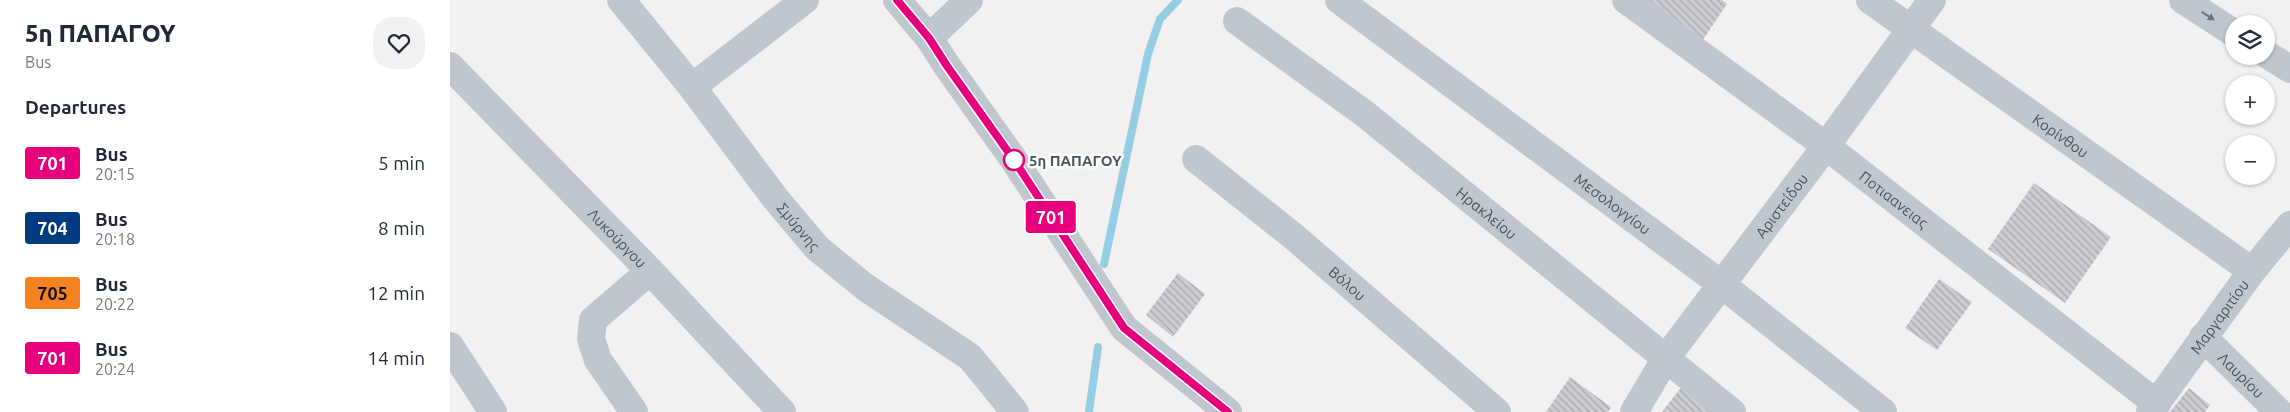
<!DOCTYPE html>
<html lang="en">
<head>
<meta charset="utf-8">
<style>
	:root { --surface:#fff; --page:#f2f2f3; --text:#1f2937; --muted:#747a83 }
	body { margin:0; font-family:Ubuntu,sans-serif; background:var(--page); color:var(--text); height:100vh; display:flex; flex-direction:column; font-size:19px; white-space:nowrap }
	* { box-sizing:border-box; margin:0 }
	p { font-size:16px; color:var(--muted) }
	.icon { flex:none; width:28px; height:28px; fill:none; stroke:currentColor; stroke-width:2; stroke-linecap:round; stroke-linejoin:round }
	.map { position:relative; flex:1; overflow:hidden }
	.details { display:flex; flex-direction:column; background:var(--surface); width:450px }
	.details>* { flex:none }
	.badge { padding:0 10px; border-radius:4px; font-size:18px; line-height:32px }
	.controls { position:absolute; left:1775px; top:15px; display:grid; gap:10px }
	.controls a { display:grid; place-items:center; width:50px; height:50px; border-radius:50%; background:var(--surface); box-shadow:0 1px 4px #0004; font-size:25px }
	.map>.badge { position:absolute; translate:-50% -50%; box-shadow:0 0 0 2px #fff }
	h2 { padding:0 25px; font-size:19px; line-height:45px }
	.round { display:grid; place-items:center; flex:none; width:52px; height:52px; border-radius:20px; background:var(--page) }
	.summary { display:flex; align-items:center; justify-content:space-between; height:85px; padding:0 25px }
	h1 { font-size:24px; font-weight:800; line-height:38px }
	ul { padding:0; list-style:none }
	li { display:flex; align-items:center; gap:15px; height:65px; padding:0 25px }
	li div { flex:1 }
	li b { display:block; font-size:19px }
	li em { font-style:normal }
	li .badge { min-width:55px; font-weight:700; text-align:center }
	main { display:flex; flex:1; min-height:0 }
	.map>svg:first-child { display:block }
</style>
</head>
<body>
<main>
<section class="details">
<div class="summary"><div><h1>5η ΠΑΠΑΓΟΥ</h1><p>Bus</p></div><a class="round"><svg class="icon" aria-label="heart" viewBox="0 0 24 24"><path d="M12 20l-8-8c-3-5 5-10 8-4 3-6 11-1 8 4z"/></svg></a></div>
<h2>Departures</h2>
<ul>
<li><span class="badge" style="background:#e6007e;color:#fff">701</span><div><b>Bus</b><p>20:15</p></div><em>5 min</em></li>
<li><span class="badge" style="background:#003b80;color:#fff">704</span><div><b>Bus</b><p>20:18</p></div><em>8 min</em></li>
<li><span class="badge" style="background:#f58220;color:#111">705</span><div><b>Bus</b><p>20:22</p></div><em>12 min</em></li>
<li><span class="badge" style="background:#e6007e;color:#fff">701</span><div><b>Bus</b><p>20:24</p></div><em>14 min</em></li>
</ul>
</section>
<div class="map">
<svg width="1840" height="412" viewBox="0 0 1840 412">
	<defs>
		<pattern id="building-back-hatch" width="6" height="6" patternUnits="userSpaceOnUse" patternTransform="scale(1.25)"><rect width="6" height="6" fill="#cbccd2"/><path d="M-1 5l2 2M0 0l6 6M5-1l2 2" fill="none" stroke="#a7a8ad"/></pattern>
	</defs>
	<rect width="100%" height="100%" fill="#f2f0f0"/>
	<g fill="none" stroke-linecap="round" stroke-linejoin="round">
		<path stroke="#95cde3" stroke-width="8" d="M654 264 698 54 710 19 728 0
			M639 412 648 347"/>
	</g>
	<path fill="url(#building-back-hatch)" d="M1193 0H1272L1277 4 1252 41Z
		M1584 183 1661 237 1615 303 1538 249Z
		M728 273 755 294 723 337 696 315Z
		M1489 279 1522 302 1487 350 1455 328Z
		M1120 377 1161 407 1158 412H1096Z
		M1233 385 1265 412H1212Z
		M1739 388 1760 405 1755 412H1720Z"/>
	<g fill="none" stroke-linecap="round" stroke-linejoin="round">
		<g stroke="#c0c6cd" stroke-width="28">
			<path id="s1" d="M171 0 242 87 325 198 367 248 415 287 520 357 565 412"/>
			<path d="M447 0 479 38 497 66 564 160 674 328 778 412"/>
			<path id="s2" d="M889 0 1271 284 1433 412"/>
			<path id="s3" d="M1176 0 1376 146 1707 404"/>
			<path id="s4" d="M1420 0 1802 271"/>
			<path d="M1733 0 1784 33"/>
			<path id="s5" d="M787 21 915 114 1282 412"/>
			<path d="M479 38 519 0"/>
			<path d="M1816 54 1840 69"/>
			<path id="s6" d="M0 66 200 271 332 412"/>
			<path d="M242 87 355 0"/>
			<path id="s7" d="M746 159 843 236 1047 412"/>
			<path id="s8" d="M1753 337 1829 412"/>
			<path d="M0 346 43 412"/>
			<path d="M184 412 148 360 141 339 143 320 200 271"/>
			<path id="s9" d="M1184 412 1216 358 1376 146 1482 0"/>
			<path id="s10" d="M1700 412 1802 271 1840 225"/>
		</g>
	</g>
	<defs><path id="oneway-solid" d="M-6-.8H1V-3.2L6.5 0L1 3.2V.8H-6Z" transform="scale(1.25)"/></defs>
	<use fill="#6d757d" href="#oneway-solid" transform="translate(1758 16) rotate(33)"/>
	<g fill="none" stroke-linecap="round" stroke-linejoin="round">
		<defs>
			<path id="line" d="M447 0 479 38 497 66 564 160 674 328 778 412"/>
		</defs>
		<use href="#line" stroke="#fff" stroke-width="11"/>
		<use href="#line" stroke="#e6007e" stroke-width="8"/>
	</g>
	<circle fill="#fff" stroke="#e6007e" stroke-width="2.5" cx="564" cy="160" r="10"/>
	<g text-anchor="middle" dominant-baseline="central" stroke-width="5" stroke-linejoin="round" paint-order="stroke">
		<g font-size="15" fill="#4a525b" stroke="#fff">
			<text stroke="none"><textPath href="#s4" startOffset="234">Κορίνθου</textPath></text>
			<text stroke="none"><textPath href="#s3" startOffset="334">Ποτιαανειας</textPath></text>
			<text stroke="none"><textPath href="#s2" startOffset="341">Μεσολογγίου</textPath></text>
			<text stroke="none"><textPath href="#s9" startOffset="254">Αριστείδου</textPath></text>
			<text stroke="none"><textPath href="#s5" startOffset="315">Ηρακλείου</textPath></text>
			<text stroke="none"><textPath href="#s1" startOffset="288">Σμύρνης</textPath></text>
			<text stroke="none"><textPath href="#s6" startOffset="240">Λυκούργου</textPath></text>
			<text stroke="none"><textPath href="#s7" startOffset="196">Βόλου</textPath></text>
			<text stroke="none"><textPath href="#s10" startOffset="118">Μαργαριτίου</textPath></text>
			<text stroke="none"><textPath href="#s8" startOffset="54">Λαυρίου</textPath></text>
		</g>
		<g font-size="15" font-weight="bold" fill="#4a525b" stroke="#fff" text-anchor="start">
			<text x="579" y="160">5η ΠΑΠΑΓΟΥ</text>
		</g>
	</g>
</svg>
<div class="controls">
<a><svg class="icon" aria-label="layers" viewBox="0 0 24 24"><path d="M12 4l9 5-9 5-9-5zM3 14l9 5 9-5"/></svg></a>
<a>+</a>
<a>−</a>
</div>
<b class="badge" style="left:601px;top:217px;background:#e6007e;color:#fff">701</b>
</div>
</main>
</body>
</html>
